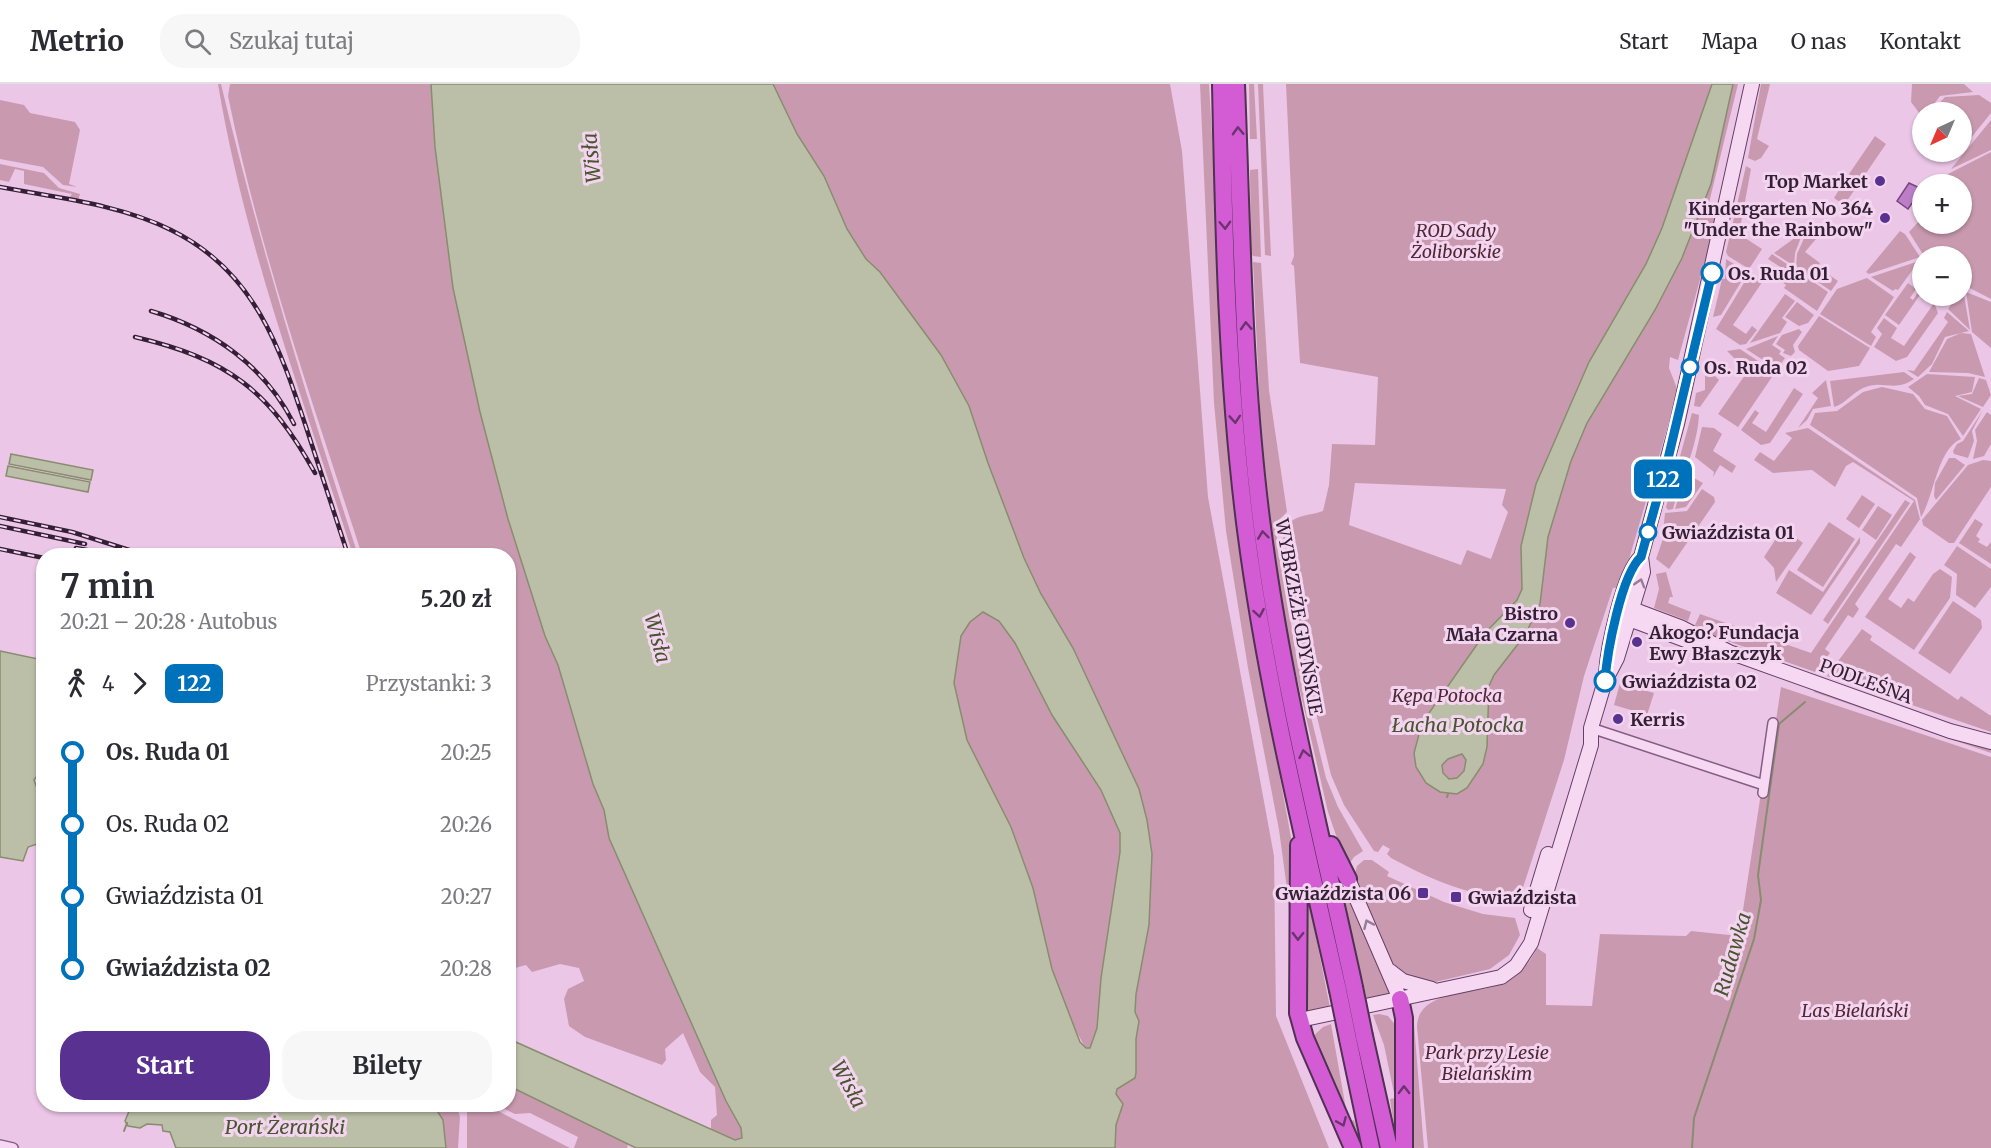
<!DOCTYPE html>
<html lang="pl">
<head>
<meta charset="utf-8">
<style>
	:root { --surface:#fff; --page:#f7f7f7; --text:#2b2b33; --muted:#7c7c81; --line:#e1e1e2; --accent:#593190 }
	body { margin:0; font-family:Merriweather,serif; background:var(--page); color:var(--text); height:100vh; display:flex; flex-direction:column; font-size:22px; white-space:nowrap }
	* { box-sizing:border-box; margin:0 }
	p { font-size:20px; color:var(--muted) }
	.icon { flex:none; width:33px; height:33px; fill:none; stroke:currentColor; stroke-width:2; stroke-linecap:round; stroke-linejoin:round }
	.map { position:relative; flex:1; overflow:hidden }
	.side { position:absolute; left:36px; top:464px; width:480px; height:564px; display:flex; flex-direction:column; background:var(--surface); border-radius:24px; box-shadow:0 2px 4px #0004 }
	.side>* { flex:none }
	.badge { padding:0 12px; border-radius:9px; font-size:21px; line-height:39px }
	.needle { width:39px; rotate:224deg }
	.tools { position:absolute; left:1912px; top:18px; display:grid; gap:12px }
	.tools a { display:grid; place-items:center; width:60px; height:60px; border-radius:50%; background:var(--surface); box-shadow:0 2px 4px #0004; font-size:30px }
	.map>.badge { position:absolute; translate:-50% -50%; box-shadow:0 0 0 3px #fff }
	.legs { display:flex; align-items:center; gap:9px; height:66px; padding:0 24px; font-size:20px }
	.legs p { margin-inline-start:auto }
	.headline { display:flex; align-items:center; justify-content:space-between; height:102px; padding:0 24px }
	h1 { font-size:33px; font-weight:700; line-height:45px }
	.primary-button { display:flex; gap:12px; margin-top:auto; padding:12px 24px }
	.primary-button a { flex:1; height:69px; border-radius:24px; background:var(--accent); color:#fff; font-size:24px; font-weight:700; line-height:69px; text-align:center }
	.primary-button a+a { background:var(--page); color:var(--text) }
	ul { padding:0 24px; list-style:none }
	li { display:flex; align-items:center; gap:21px; height:72px; font-size:22px }
	li i { display:grid; place-items:center; width:9px; height:100%; margin:0 8px; background:currentColor }
	li i::after { content:''; width:15px; height:15px; margin:-8px; border:4px solid; border-radius:50%; background:var(--surface) }
	li p { margin-inline-start:auto }
	li:first-child i { background:linear-gradient(#0000 50%,currentColor 0) }
	li:last-child i { background:linear-gradient(currentColor 50%,#0000 0) }
	header { display:flex; align-items:center; gap:36px; box-sizing:border-box; height:84px; padding:0 30px; background:var(--surface); border-bottom:2px solid var(--line) }
	header strong { font-size:28px }
	nav { display:flex; gap:33px; margin-inline-start:auto; font-size:21px }
	.search { width:420px; height:54px; background:var(--page); display:flex; align-items:center; gap:15px; box-sizing:border-box; padding:0 21px; border-radius:24px; color:var(--muted); font-size:22px }
	.map>svg:first-child { display:block }
</style>
</head>
<body>
<header>
<strong>Metrio</strong>
<div class="search"><svg class="icon" aria-label="search" viewBox="0 0 24 24"><circle cx="10" cy="10" r="6"/><path d="M15 15l6 6"/></svg>Szukaj tutaj</div>
<nav><a>Start</a><a>Mapa</a><a>O nas</a><a>Kontakt</a></nav>
</header>
<div class="map">
<svg width="1991" height="1064" viewBox="0 0 1991 1064">
	<rect width="100%" height="100%" fill="#ebc6e7"/>
	<path fill="#c99aaf" fill-rule="evenodd" d="M218 0H221C259 159 307 315 358 471H353C303 314 245 162 218 0Z
		M230 0H431L435 63 453 204 480 328 508 435 545 552 558 581 593 700 604 726 609 754 726 1017 742 1044V1054L736 1056 711 1045V1036L717 1031 715 1003 700 988 683 949 665 965 666 976 662 981 585 953 569 942 564 915 568 905 584 897 579 884 560 880 532 888 526 881 515 884 509 879 508 471H362C313 320 260 168 228 12Z
		M773 0H1170L1182 67 1208 413 1274 772 1276 932 1329 1064H1115L1116 1041 1123 1020 1116 1010 1117 1004 1135 994 1136 989V955L1139 937 1135 928 1136 910 1149 841 1147 736 1139 705 1073 564 1041 510 1024 474 988 379 969 322 941 271 880 188 866 175 847 145 824 92 797 50Z
		M1200 0H1209L1211 34 1230 382 1244 497 1292 759V889L1288 812 1279 746 1248 584 1226 447 1214 319Z
		M1249 0H1254L1257 55H1250Z
		M1258 0H1263L1271 172 1265 171Z
		M1286 0H1738L1707 127 1717 133 1678 276 1670 273 1669 284 1678 307 1621 503 1613 504 1584 592 1564 676 1519 816C1511 819 1501 813 1492 812 1456 807 1423 791 1391 774L1387 770 1390 765 1383 761 1378 768 1374 767 1344 721 1331 691 1300 562 1283 452C1287 430 1306 433 1323 427L1329 401 1332 360 1375 361 1378 293 1300 279 1294 182 1291 180 1294 172ZM1355 399 1506 405 1502 421 1508 428 1491 475 1467 466 1461 481 1349 441Z
		M1761 0H1770L1757 55 1769 62 1761 74 1755 77 1748 74Z
		M1912 0H1964L1973 8 1940 12 1928 28H1923V34L1911 18Z
		M1979 11 1991 19V29L1962 65V28H1951L1953 25 1942 18 1934 25 1945 13Z
		M0 16 24 21 30 29 75 38 80 46 69 100 77 103 63 101 43 83 0 75Z
		M1991 36V66L1951 85Z
		M1875 52 1886 60 1860 98 1849 90Z
		M1991 68V215L1962 200V172H1924L1909 148 1923 133V140H1962V100H1941L1948 90Z
		M0 80 44 89 59 104 80 110 78 116 69 114 72 110 24 100V87L15 85 9 98 0 96Z
		M1746 82 1751 85 1739 150 1762 165 1749 185 1728 172 1726 168Z
		M1258 85 1261 173 1253 172 1251 169 1250 86Z
		M1847 93 1858 101 1844 121 1834 114Z
		M1810 141 1821 149 1805 168 1820 179 1818 183 1838 197 1831 207 1796 183 1797 170Z
		M1900 147 1905 150 1920 173 1869 190 1866 188Z
		M1803 148 1795 169 1794 182 1774 169Z
		M1772 170 1828 208 1817 227 1784 204 1786 201 1782 198 1788 188 1768 175Z
		M1726 175 1747 188 1721 231 1713 233 1722 195H1725Z
		M1919 177 1898 206 1895 205 1893 207 1871 193Z
		M1253 178 1261 179 1269 306 1287 428 1278 437 1276 449 1297 576 1326 694 1338 723 1363 767 1354 773 1347 783 1328 728 1291 568 1276 487 1262 370Z
		M1750 189 1763 197 1733 241 1746 250 1752 242 1757 246 1746 260 1740 261 1716 245Z
		M1867 194 1894 213 1871 248 1876 253 1871 262 1820 230 1837 205Z
		M1908 199 1916 205 1910 214 1913 216 1919 207 1922 208 1899 241 1885 231Z
		M1963 204V205L1970 246 1948 225 1958 212H1962Z
		M1966 208 1991 218V264L1972 248Z
		M1785 210 1795 217 1782 234 1787 238 1780 249 1750 259Z
		M1797 218 1814 231 1808 239 1799 242 1785 233Z
		M1934 219 1938 229 1907 273 1896 277 1874 263 1882 250 1877 244 1884 234 1897 244 1891 254 1904 262Z
		M1947 228 1969 247 1945 253 1932 280 1918 293 1907 286 1914 287 1948 238 1944 234Z
		M1819 232 1870 264 1859 282 1828 287 1799 266 1798 262Z
		M1799 245 1802 248 1793 261 1795 268 1791 272 1783 269 1785 266 1776 260 1782 251Z
		M1961 249 1971 250 1985 293 1968 289 1929 288 1947 255Z
		M1778 252 1772 261 1781 267 1779 270 1785 274 1780 281 1774 283 1746 265Z
		M1740 265 1770 285 1747 287 1727 267Z
		M1711 288 1719 296 1700 323 1694 322 1696 309 1705 306V289Z
		M1904 288 1914 295C1894 309 1883 295 1863 304 1852 309 1845 320 1834 323L1830 297Z
		M1774 290 1738 343 1718 330 1745 291Z
		M1927 290 1975 293 1972 308 1955 312 1981 325 1963 352 1948 330 1925 321 1919 312 1908 303Z
		M1979 294 1986 296 1991 311 1983 323 1958 312 1972 310Z
		M1826 296 1831 322 1813 325 1807 336 1798 344 1818 314 1812 309Z
		M1882 303 1913 310 1925 325 1947 332 1961 355C1937 365 1934 413 1921 433L1917 414 1810 341 1815 329 1837 327 1863 308Z
		M1794 304 1803 310 1770 359 1761 361 1741 346 1755 326 1759 329 1752 339 1766 348Z
		M1983 326 1972 347 1974 357 1968 374 1954 370 1953 367 1957 360 1963 357Z
		M1987 328 1991 331V360L1984 372 1973 375 1977 357 1975 346Z
		M1692 329 1699 331C1697 364 1682 393 1673 425L1668 426 1666 423Z
		M1702 343 1714 344 1722 350 1713 367 1736 382 1732 389 1720 381 1713 393 1714 388 1695 373Z
		M1808 344 1915 416 1920 435 1901 463 1896 460 1855 520 1859 525 1853 534 1848 531 1825 565 1830 569 1815 588 1719 554 1695 541 1700 530 1811 569 1914 417 1853 378 1846 382 1835 403 1812 386 1773 389 1754 376 1760 368 1774 377 1792 354 1785 349Z
		M1949 374H1955L1965 381 1936 416 1934 412 1935 399Z
		M1983 376 1991 377V403L1954 459H1949L1923 441 1922 436 1968 381Z
		M1686 389 1690 392 1688 398 1693 400 1694 394 1703 399 1686 423 1675 425Z
		M1702 405 1714 413 1715 418 1669 485 1656 475 1665 449 1663 448 1665 429 1687 427Z
		M1862 411 1875 420 1859 444 1846 435Z
		M1905 416 1910 419 1828 540 1823 536Z
		M1878 422 1892 431 1876 456 1862 446Z
		M1975 435 1983 440 1976 452 1980 455 1978 458 1987 463 1991 458V480L1959 459Z
		M1829 438 1855 455 1823 503 1797 486Z
		M1783 444 1803 459 1776 498 1774 484 1764 473Z
		M1860 453V459L1811 531 1776 509 1789 486 1823 508Z
		M1957 462 1991 485V503L1975 524 1956 511 1957 490 1944 481Z
		M1910 468 1916 473 1888 515 1901 524 1908 514 1914 518 1933 490 1940 485 1952 493 1950 514 1914 566 1865 533Z
		M1666 488 1673 513H1670L1668 519 1691 528 1688 537 1654 524 1659 505 1656 490Z
		M1953 517 1981 536 1982 544 1950 590 1918 569Z
		M983 528 999 537 1015 559 1052 631 1101 706 1120 749V768L1101 894 1097 944 1091 964 1086 965 1074 943 1052 885 1033 804 1011 743 967 656 954 599 961 552 970 538Z
		M1862 545 1872 552 1870 556 1958 616 1961 612 1991 632V648L1827 592Z
		M1620 599 1654 609 1647 631 1614 621Z
		M1781 603 1991 673V1064H1428L1417 943C1418 902 1483 913 1510 896 1522 888 1531 877 1537 864L1546 870V921L1592 922 1600 850 1686 852 1691 847 1739 852 1761 709 1770 677Z
		M1816 603 1991 663V669L1814 608Z
		M1364 776H1372L1389 788 1387 792 1444 818 1483 830 1515 834 1520 851 1509 871 1490 885 1431 899H1419L1394 885 1354 793 1357 782Z
		M1336 784 1390 906 1388 910 1367 916Z
		M1305 797 1330 924 1312 928 1304 924Z
		M1379 930 1388 932 1397 943V1064L1390 1015 1395 1014 1384 961 1373 931Z
		M1331 940 1346 1025 1350 1037 1354 1036 1363 1064H1358L1310 955 1323 943Z
		M1414 940 1424 1064H1409V941Z
		M509 1002 628 1060 627 1064H574L578 1053 530 1029 515 1030 494 1020H508Z
		M345 1020H456L460 1033 458 1064H434Z
		M486 1021 570 1064H467V1027Z"/>
	<path fill="#bcbfa7" stroke="#878d6e" stroke-width="1.5" fill-rule="evenodd" d="M431 0H773L797 50 824 92 847 145 866 175 880 188 941 271 969 322 988 379 1024 474 1041 510 1073 564 1139 705 1147 736 1152 770 1149 841 1136 910 1135 928 1139 937 1136 955V989L1135 994 1117 1005 1116 1010 1123 1020 1116 1041 1115 1064H636L509 1002V955L735 1056 742 1054 741 1044 726 1017 609 754 604 726 593 700 558 581 545 552 508 435 480 328 453 204 435 63ZM983 528 999 537 1015 559 1052 631 1101 706 1120 749V768L1101 894 1097 944 1090 964H1086L1080 958 1052 885 1033 804 1011 743 967 656 954 599 961 552 970 538Z
		M1712 0H1733L1711 100 1682 174 1655 226 1587 339 1571 377 1548 453 1540 520 1525 551 1494 591 1489 602 1487 663 1483 680 1467 704 1457 710 1440 708 1426 699 1416 683 1414 669 1422 639 1485 549 1517 516 1522 505 1521 462 1536 400 1589 278 1646 180 1662 144ZM1462 670 1466 676 1464 687 1457 694 1449 695 1443 689 1442 681 1448 675Z
		M11 370 93 386 91 396 9 380Z
		M8 382 90 398 88 408 6 392Z
		M0 567 43 576V684L34 696 43 721V762L37 760 28 763 23 777 0 773Z
		M132 1020H433L443 1036 446 1064H176L170 1048 163 1047 162 1041 147 1040 140 1044 128 1042 125 1037Z"/>
	<g fill="none" stroke-linecap="round" stroke-linejoin="round">
		<path stroke="#878d6e" stroke-width="2" d="M1447 713 1448 710
			M124 1047 127 1039
			M1692 1064 1694 1034 1754 855 1761 816 1758 791 1779 640 1805 618"/>
	</g>
	<path fill="#bb7ec7" stroke="#784483" stroke-width="1.5" d="M1909 99 1922 105 1908 125 1897 117Z"/>
	<g fill="none" stroke-linecap="round" stroke-linejoin="round">
		<defs>
			<path id="street" d="M1591 644 1764 701
				M1763 709 1773 639
				M0 1061 13 1064"/>
			<path id="secondary" d="M1619 526 1632 525 1680 543 1729 568 1950 647 1991 658
				M1622 530 1629 535 1704 563
				M1606 589C1608 563 1623 489 1641 473
				M1348 795 1400 915
				M1531 826 1548 770
				M1390 887 1403 897 1432 905
				M1300 936 1501 893 1516 882 1531 859 1591 661V644L1605 597 1617 574 1643 488 1641 473 1677 340 1752 0"/>
			<path id="highway" d="M1221 0C1224 148 1227 298 1246 446 1266 601 1304 754 1338 906
				M1236 0C1242 152 1243 307 1264 458 1284 607 1322 755 1354 903
				M1299 761 1298 929 1305 954 1353 1064
				M1331 761 1348 795
				M1400 915 1404 934V1064
				M1364 952 1389 1064
				M1348 955 1371 1064"/>
		</defs>
		<use href="#street" stroke="#845d85" stroke-width="12"/>
		<use href="#secondary" stroke="#644067" stroke-width="16"/>
		<use href="#highway" stroke="#503053" stroke-width="20"/>
		<use href="#street" stroke="#f7d8f3" stroke-width="9"/>
		<use href="#secondary" stroke="#f7d8f3" stroke-width="14"/>
		<use href="#highway" stroke="#d35cd5" stroke-width="16"/>
		<defs>
			<path id="rail" d="M0 103C57 114 119 120 171 146 255 187 280 264 307 346 321 388 334 429 348 471
				M151 227C212 245 265 282 294 340
				M135 253C228 275 269 306 315 389
				M0 433 72 448 145 471
				M0 442 85 460
				M76 464 114 471
				M0 465 44 474"/>
		</defs>
		<use href="#rail" stroke="#341f36" stroke-width="4.5"/>
		<use href="#rail" stroke="#f3d5ef" stroke-width="2" stroke-dasharray="7" stroke-linecap="butt"/>
		<defs>
			<path id="highway-bridge" d="M1354 903 1364 952
				M1338 906 1348 955"/>
		</defs>
		<use href="#highway-bridge" stroke="#503053" stroke-width="20" stroke-linecap="butt"/>
		<use href="#highway-bridge" stroke="#d35cd5" stroke-width="16"/>
	</g>
	<defs><path id="oneway-chevron" d="M-2-3.5L2.5 0L-2 3.5" fill="none" stroke-width="1.6" stroke-linecap="round" stroke-linejoin="round" transform="scale(1.5)"/></defs>
	<g stroke="#6c346e">
		<use href="#oneway-chevron" transform="translate(1238 47) rotate(-92)"/>
		<use href="#oneway-chevron" transform="translate(1225 141) rotate(88)"/>
		<use href="#oneway-chevron" transform="translate(1246 242) rotate(-93)"/>
		<use href="#oneway-chevron" transform="translate(1235 335) rotate(86)"/>
		<use href="#oneway-chevron" transform="translate(1263 451) rotate(-97)"/>
		<use href="#oneway-chevron" transform="translate(1259 529) rotate(80)"/>
		<use href="#oneway-chevron" transform="translate(1304 670) rotate(-102)"/>
		<use href="#oneway-chevron" transform="translate(1298 852) rotate(91)"/>
		<use href="#oneway-chevron" transform="translate(1404 1006) rotate(-91)"/>
		<use href="#oneway-chevron" transform="translate(1342 1038) rotate(67)"/>
	</g>
	<g stroke="#967c94">
		<use href="#oneway-chevron" transform="translate(1640 499) rotate(-73)"/>
		<use href="#oneway-chevron" transform="translate(1368 840) rotate(-114)"/>
	</g>
	<g fill="none" stroke-linecap="round" stroke-linejoin="round">
		<defs>
			<path id="line-1" d="M1605 597C1607 569 1621 491 1641 473L1667 379 1712 189"/>
		</defs>
		<use href="#line-1" stroke="#fff" stroke-width="14"/>
		<use href="#line-1" stroke="#0072bc" stroke-width="9"/>
	</g>
	<g fill="#593190" stroke="#f3d5ef" stroke-width="2">
		<circle cx="1880" cy="97" r="6"/>
		<circle cx="1885" cy="134" r="6"/>
		<circle cx="1570" cy="539" r="6"/>
		<circle cx="1637" cy="558" r="6"/>
		<circle cx="1618" cy="635" r="6"/>
		<rect x="1417" y="803" width="12" height="12" rx="3"/>
		<rect x="1450" y="807" width="12" height="12" rx="3"/>
	</g>
	<g fill="#fff" stroke="#0072bc" stroke-width="3">
		<circle cx="1712" cy="189" r="10"/>
		<circle cx="1690" cy="283" r="8"/>
		<circle cx="1648" cy="448" r="8"/>
		<circle cx="1605" cy="597" r="10"/>
	</g>
	<g text-anchor="middle" dominant-baseline="central" stroke-width="6" stroke-linejoin="round" paint-order="stroke">
		<g font-size="18" font-weight="bold" fill="#341f36" stroke="#f3d5ef" text-anchor="end">
			<text x="1868" y="97">Top Market</text>
			<text x="1873" y="124">Kindergarten No 364<tspan x="1873" dy="21">"Under the Rainbow"</tspan></text>
			<text x="1558" y="529">Bistro<tspan x="1558" dy="21">Mała Czarna</tspan></text>
			<text x="1649" y="548" text-anchor="start">Akogo? Fundacja<tspan x="1649" dy="21">Ewy Błaszczyk</tspan></text>
			<text x="1630" y="635" text-anchor="start">Kerris</text>
			<text x="1411" y="809">Gwiaździsta 06</text>
			<text x="1468" y="813" text-anchor="start">Gwiaździsta</text>
		</g>
		<g font-size="18" font-style="italic" fill="#512735" stroke="#f3d5ef">
			<text x="1456" y="146">ROD Sady<tspan x="1456" dy="21">Żoliborskie</tspan></text>
			<text x="1447" y="611">Kępa Potocka</text>
			<text x="1855" y="926">Las Bielański</text>
			<text x="1487" y="968">Park przy Lesie<tspan x="1487" dy="21">Bielańskim</tspan></text>
		</g>
		<g font-size="18" font-weight="bold" fill="#341f36" stroke="#f3d5ef" text-anchor="start">
			<text x="1728" y="189">Os. Ruda 01</text>
			<text x="1704" y="283">Os. Ruda 02</text>
			<text x="1662" y="448">Gwiaździsta 01</text>
			<text x="1622" y="597">Gwiaździsta 02</text>
		</g>
		<g font-size="18" fill="#341f36" stroke="#f3d5ef">
			<text transform="translate(1299 533) rotate(80)">WYBRZEŻE GDYŃSKIE</text>
			<text transform="translate(1866 597) rotate(20)">PODLEŚNA</text>
		</g>
		<g font-size="20" font-style="italic" fill="#485530" stroke="#f3d5ef">
			<text transform="translate(591 74) rotate(-95)">Wisła</text>
			<text transform="translate(658 554) rotate(75)">Wisła</text>
			<text x="1458" y="640">Łacha Potocka</text>
			<text transform="translate(1732 870) rotate(-74)">Rudawka</text>
			<text transform="translate(849 1000) rotate(62)">Wisła</text>
			<text x="285" y="1042">Port Żerański</text>
		</g>
	</g>
</svg>
<div class="tools">
<a><svg class="needle" viewBox="-14 -14 28 28"><path d="M0-13l5 13h-10z" fill="#e53935"/><path d="M0 13l5-13h-10z" fill="#7c7c81"/></svg></a>
<a>+</a>
<a>−</a>
</div>
<b class="badge" style="left:1663px;top:395px;background:#0072bc;color:#fff">122</b>
<section class="side">
<div class="headline"><div><h1>7 min</h1><p>20:21 – 20:28 · Autobus</p></div><b>5.20 zł</b></div>
<div class="legs"><svg class="icon" aria-label="walk" viewBox="0 0 24 24"><circle cx="13" cy="4" r="2"/><path d="M13 8l-2 6 4 7M11 14l-3 7M7 12l3-4h3l4 4"/></svg>4<svg class="icon" aria-label="forward" viewBox="0 0 24 24"><path d="M9 5l7 7-7 7"/></svg><b class="badge" style="background:#0072bc;color:#fff">122</b><p>Przystanki: 3</p></div>
<ul>
<li><i style="color:#0072bc"></i><b>Os. Ruda 01</b><p>20:25</p></li>
<li><i style="color:#0072bc"></i><span>Os. Ruda 02</span><p>20:26</p></li>
<li><i style="color:#0072bc"></i><span>Gwiaździsta 01</span><p>20:27</p></li>
<li><i style="color:#0072bc"></i><b>Gwiaździsta 02</b><p>20:28</p></li>
</ul>
<div class="primary-button"><a>Start</a><a>Bilety</a></div>
</section>
</div>
</body>
</html>
